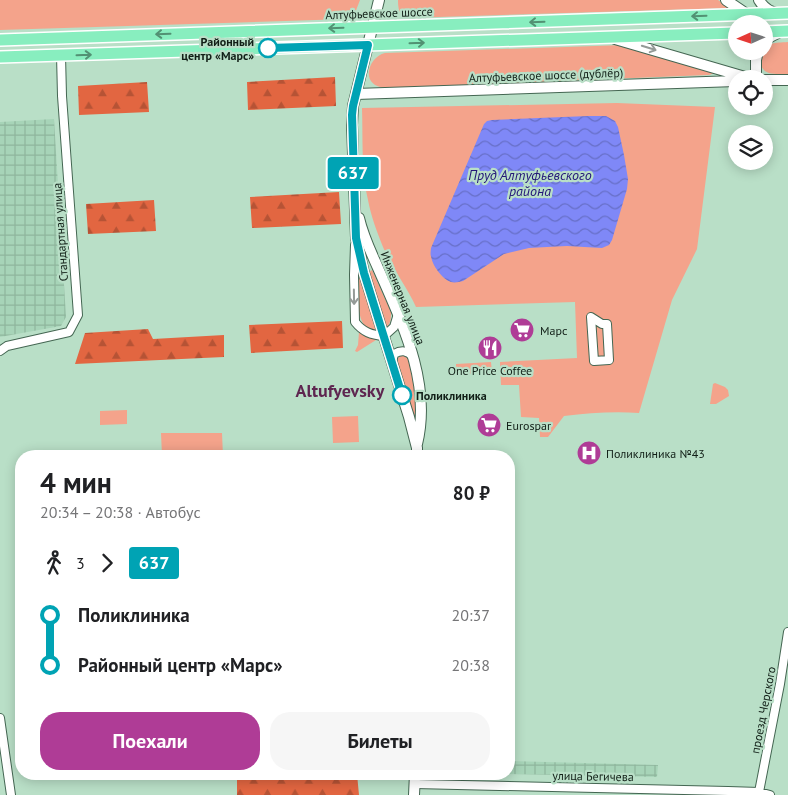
<!DOCTYPE html>
<html lang="ru">
<head>
<meta charset="utf-8">
<style>
	:root { --surface:#fff; --page:#f6f6f6; --text:#202124; --muted:#757577; --accent:#af3c96 }
	body { margin:0; font-family:"PT Sans",sans-serif; background:var(--page); color:var(--text); height:100vh; display:flex; flex-direction:column; font-size:19px; white-space:nowrap }
	* { box-sizing:border-box; margin:0 }
	p { font-size:16px; color:var(--muted) }
	.icon { flex:none; width:28px; height:28px; fill:none; stroke:currentColor; stroke-width:2; stroke-linecap:round; stroke-linejoin:round }
	.map { position:relative; flex:1; overflow:hidden }
	.details { position:absolute; left:15px; top:450px; width:500px; height:330px; display:flex; flex-direction:column; background:var(--surface); border-radius:20px; box-shadow:0 2px 12px #0003 }
	.details>* { flex:none }
	.badge { padding:0 10px; border-radius:4px; font-size:18px; line-height:32px }
	.needle { width:32px; rotate:267deg }
	.controls { position:absolute; left:728px; top:15px; display:grid; gap:10px }
	.controls a { display:grid; place-items:center; width:45px; height:45px; border-radius:50%; background:var(--surface); box-shadow:0 2px 12px #0003; font-size:25px }
	.map>.badge { position:absolute; translate:-50% -50%; box-shadow:0 0 0 2px #fff }
	.legs { display:flex; align-items:center; gap:8px; height:55px; padding:0 25px; font-size:16px }
	.legs p { margin-inline-start:auto }
	.head { display:flex; align-items:center; justify-content:space-between; height:85px; padding:0 25px }
	h1 { font-size:28px; font-weight:700; line-height:38px }
	.primary-button { display:flex; gap:10px; margin-top:auto; padding:10px 25px }
	.primary-button a { flex:1; height:58px; border-radius:20px; background:var(--accent); color:#fff; font-size:20px; font-weight:700; line-height:58px; text-align:center }
	.primary-button a+a { background:var(--page); color:var(--text) }
	ul { padding:0 25px; list-style:none }
	li { display:flex; align-items:center; gap:18px; height:50px; font-size:19px }
	li i { display:grid; place-items:center; width:8px; height:100%; margin:0 6px; background:currentColor }
	li i::after { content:''; width:12px; height:12px; margin:-6px; border:4px solid; border-radius:50%; background:var(--surface) }
	li p { margin-inline-start:auto }
	li:first-child i { background:linear-gradient(#0000 50%,currentColor 0) }
	li:last-child i { background:linear-gradient(currentColor 50%,#0000 0) }
	.map>svg:first-child { display:block }
</style>
</head>
<body>
<div class="map">
<svg width="788" height="795" viewBox="0 0 788 795">
	<defs>
		<pattern id="industrial-grid" width="8" height="8" patternUnits="userSpaceOnUse" patternTransform="scale(1.25)"><rect width="8" height="8" fill="#a7d4b8"/><path d="M0 4h8M4 0v8" fill="none" stroke="#8fb69d"/></pattern>
		<pattern id="forest-firs" width="22" height="20" patternUnits="userSpaceOnUse" patternTransform="scale(1.25)"><rect width="22" height="20" fill="#e26641"/><path d="M5 1l3.5 6h-7zM16 11l3.5 6h-7z" fill="#b65335"/></pattern>
		<pattern id="water-waves" width="16" height="10" patternUnits="userSpaceOnUse" patternTransform="scale(1.25)"><rect width="16" height="10" fill="#7f88f7"/><path d="M0 5q4-4 8 0t8 0" fill="none" stroke="#676fc7"/></pattern>
	</defs>
	<rect width="100%" height="100%" fill="#b9dfc7"/>
	<path fill="url(#industrial-grid)" d="M54 119 66 317 61 326 0 337V122Z
		M509 761 658 765 657 777 509 774Z"/>
	<path fill="#f4a38b" d="M0 0H360L355 13 347 19 0 30Z
		M398 0H718L730 8 406 18C399 15 398 8 398 0Z
		M788 42V74C771 74 760 76 760 56H763C768 41 774 43 788 42Z
		M624 45 715 73 709 75 386 88C358 86 369 56 385 53Z
		M617 103 715 107 697 249 672 300 639 413C614 411 589 413 564 416L548 437H540L539 418 521 417 519 385H501L500 362 577 358 575 302 416 307C407 287 392 268 383 247 377 232 371 216 368 200 361 172 363 137 362 108Z
		M372 270 391 312C391 318 391 325 385 328L368 273Z
		M359 278 361 279 376 331C354 330 359 295 358 279Z
		M359 332 364 335 376 338V340L357 352 355 351 358 345Z
		M402 355 408 358C414 381 416 402 416 426L407 393 397 364 398 358Z
		M491 362 492 373 456 374V364Z
		M715 383 725 387 728 390 729 396 716 404H710L713 384Z
		M127 410V424L100 425V411Z
		M358 416 359 442 333 443 332 417Z
		M161 433H222L223 456H162Z
		M181 774H211V779H183Z"/>
	<path fill="url(#forest-firs)" d="M335 77 336 106 248 110 247 82Z
		M147 82 149 112 79 115 78 86Z
		M339 192 341 224 252 228 250 197Z
		M154 200 156 231 88 234 86 204Z
		M342 321 343 348 251 353 249 325Z
		M148 329 153 339 224 335V357L75 364 85 333Z
		M237 774H357L359 795H237Z"/>
	<path fill="url(#water-waves)" d="M588 116H606L615 121 618 127 624 155 628 179 627 189 612 240 609 245 602 248 567 246 547 247 529 248 504 254 463 281C459 282 455 283 451 282 442 279 432 265 431 256 430 255 431 249 431 248L484 124 487 121 492 120Z"/>
	<g fill="none" stroke-linecap="round" stroke-linejoin="round">
		<defs>
			<path id="street" d="M355 245 354 275 355 322C363 332 371 335 384 336L394 327 398 314
				M591 317 602 324H607L609 360 594 361Z
				M0 351 7 346 69 332 78 315 62 96 61 55
				M392 362 394 354C401 350 407 350 413 357
				M0 718 11 795
				M415 784 728 791 759 792 770 795
				M759 792 780 684 788 632"/>
			<path id="secondary" d="M379 0 353 106 352 125 356 238 364 273 409 417 417 448V456
				M726 0 748 15
				M759 0C763 7 768 11 776 13
				M615 39 752 79
				M764 41 772 36 780 32
				M756 79V60L758 51
				M764 80H788
				M356 94 736 81
				M359 218C363 236 371 252 378 268 402 323 432 383 417 444
				M414 795 415 774"/>
			<path id="primary" d="M764 32 788 31
				M0 40 788 13
				M0 57 736 33"/>
		</defs>
		<use href="#street" stroke="#446652" stroke-width="10"/>
		<use href="#secondary" stroke="#446652" stroke-width="12"/>
		<use href="#primary" stroke="#fff" stroke-width="14"/>
		<use href="#street" stroke="#fff" stroke-width="8"/>
		<use href="#secondary" stroke="#fff" stroke-width="10"/>
		<use href="#primary" stroke="#88eebf" stroke-width="11"/>
	</g>
	<defs><path id="oneway-shaft" d="M-6 0H5M1.5-3L5.5 0L1.5 3" fill="none" stroke-width="1.6" stroke-linecap="round" stroke-linejoin="round" transform="scale(1.25)"/></defs>
	<g stroke="#529173">
		<use href="#oneway-shaft" transform="translate(699 16) rotate(178)"/>
		<use href="#oneway-shaft" transform="translate(537 22) rotate(178)"/>
		<use href="#oneway-shaft" transform="translate(336 28) rotate(178)"/>
		<use href="#oneway-shaft" transform="translate(163 34) rotate(178)"/>
		<use href="#oneway-shaft" transform="translate(417 43) rotate(-2)"/>
		<use href="#oneway-shaft" transform="translate(84 55) rotate(-2)"/>
	</g>
	<g stroke="#949a97">
		<use href="#oneway-shaft" transform="translate(649 48) rotate(17)"/>
		<use href="#oneway-shaft" transform="translate(354 297) rotate(89)"/>
	</g>
	<g fill="none" stroke-linecap="round" stroke-linejoin="round">
		<defs>
			<path id="line-1" d="M268 48 368 45 353 106 352 115 356 238 364 273 402 395"/>
		</defs>
		<use href="#line-1" stroke="#fff" stroke-width="11"/>
		<use href="#line-1" stroke="#00a3b4" stroke-width="8"/>
	</g>
	<defs>
		<symbol id="supermarket-disc" viewBox="-11 -11 22 22"><circle r="9.5" fill="#af3c96" stroke="#b9dfc7"/><path d="M-6-5.5h2.5l.6 2H6L4.5 2H-2.5L-4.4-4H-6ZM-1.5 3.2a1.3 1.3 0 1 0 .1 0ZM3 3.2a1.3 1.3 0 1 0 .1 0Z" fill="#fff"/></symbol>
		<symbol id="restaurant-disc" viewBox="-11 -11 22 22"><circle r="9.5" fill="#af3c96" stroke="#b9dfc7"/><path d="M-5-6h1v4h1v-4h1v4h1v-4h1v5L-1.5 .5V6h-2V.5L-5-1ZM5-6V6H3V1.5H1.5Q1.5-4 5-6Z" fill="#fff"/></symbol>
		<symbol id="hospital-disc" viewBox="-11 -11 22 22"><circle r="9.5" fill="#af3c96" stroke="#b9dfc7"/><path d="M-5-5h3v3.5h4V-5h3V5h-3V1.5h-4V5h-3Z" fill="#fff"/></symbol>
	</defs>
	<g fill-rule="evenodd">
		<use href="#supermarket-disc" x="508" y="316" width="28" height="28"/>
		<use href="#restaurant-disc" x="476" y="334" width="28" height="28"/>
		<use href="#supermarket-disc" x="475" y="411" width="28" height="28"/>
		<use href="#hospital-disc" x="575" y="439" width="28" height="28"/>
	</g>
	<g fill="#fff" stroke="#00a3b4" stroke-width="2.5">
		<circle cx="268" cy="48" r="9"/>
		<circle cx="402" cy="395" r="9"/>
	</g>
	<g text-anchor="middle" dominant-baseline="central" stroke-width="4.5" stroke-linejoin="round" paint-order="stroke">
		<g font-size="12" fill="#111f17" stroke="#b9dfc7">
			<text transform="translate(379 13) rotate(-2)">Алтуфьевское шоссе</text>
			<text transform="translate(546 75) rotate(-2)">Алтуфьевское шоссе (дублёр)</text>
			<text transform="translate(60 232) rotate(-94)">Стандартная улица</text>
			<text transform="translate(403 298) rotate(68)">Инженерная улица</text>
			<text transform="translate(763 710) rotate(-79)">проезд Черского</text>
			<text transform="translate(593 776) rotate(1)">улица Бегичева</text>
		</g>
		<g font-size="12" font-weight="bold" fill="#111f17" stroke="#b9dfc7" text-anchor="end">
			<text x="254" y="41">Районный<tspan x="254" dy="14">центр «Марс»</tspan></text>
			<text x="416" y="395" text-anchor="start">Поликлиника</text>
		</g>
		<g font-size="12" fill="#111f17" stroke="#b9dfc7" text-anchor="start">
			<text x="540" y="330">Марс</text>
			<text x="490" y="370" text-anchor="middle">One Price Coffee</text>
			<text x="506" y="425">Eurospar</text>
			<text x="606" y="453">Поликлиника №43</text>
		</g>
		<g font-size="14" font-style="italic" fill="#231678" stroke="#b9dfc7">
			<text x="530" y="175">Пруд Алтуфьевского<tspan x="530" dy="16">района</tspan></text>
		</g>
		<g font-size="18" font-weight="bold" fill="#5e2650" stroke="#b9dfc7">
			<text x="340" y="390">Altufyevsky</text>
		</g>
	</g>
</svg>
<div class="controls">
<a><svg class="needle" viewBox="-14 -14 28 28"><path d="M0-13l5 13h-10z" fill="#e53935"/><path d="M0 13l5-13h-10z" fill="#757577"/></svg></a>
<a><svg class="icon" aria-label="locate" viewBox="0 0 24 24"><circle cx="12" cy="12" r="6"/><path d="M12 2v4M12 18v4M2 12h4M18 12h4"/></svg></a>
<a><svg class="icon" aria-label="layers" viewBox="0 0 24 24"><path d="M12 4l9 5-9 5-9-5zM3 14l9 5 9-5"/></svg></a>
</div>
<b class="badge" style="left:353px;top:173px;background:#00a3b4;color:#fff">637</b>
<section class="details">
<div class="head"><div><h1>4 мин</h1><p>20:34 – 20:38 · Автобус</p></div><b>80 ₽</b></div>
<div class="legs"><svg class="icon" aria-label="walk" viewBox="0 0 24 24"><circle cx="13" cy="4" r="2"/><path d="M13 8l-2 6 4 7M11 14l-3 7M7 12l3-4h3l4 4"/></svg>3<svg class="icon" aria-label="forward" viewBox="0 0 24 24"><path d="M9 5l7 7-7 7"/></svg><b class="badge" style="background:#00a3b4;color:#fff">637</b></div>
<ul>
<li><i style="color:#00a3b4"></i><b>Поликлиника</b><p>20:37</p></li>
<li><i style="color:#00a3b4"></i><b>Районный центр «Марс»</b><p>20:38</p></li>
</ul>
<div class="primary-button"><a>Поехали</a><a>Билеты</a></div>
</section>
</div>
</body>
</html>
